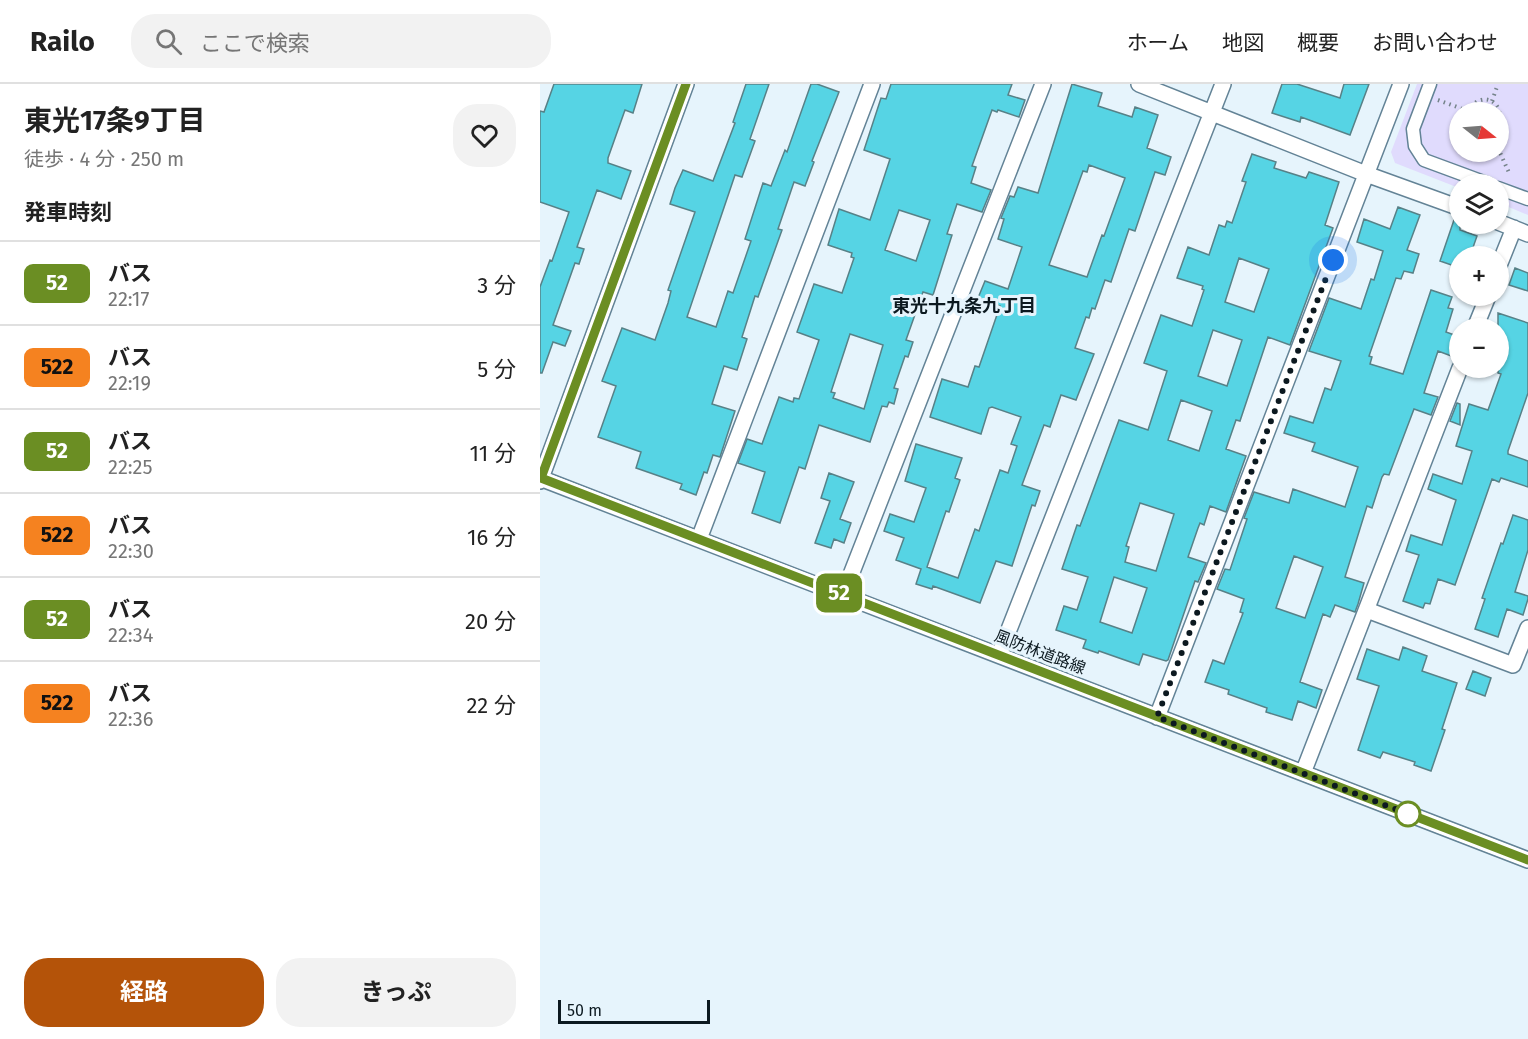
<!DOCTYPE html>
<html lang="ja">
<head>
<meta charset="utf-8">
<style>
	:root { --surface:#fff; --page:#f2f2f2; --text:#222; --muted:#767676; --line:#e0e0e0; --accent:#b45309 }
	body { margin:0; font-family:"Fira Sans","Noto Sans JP",sans-serif; background:var(--page); color:var(--text); height:100vh; display:flex; flex-direction:column; font-size:22px; white-space:nowrap }
	* { box-sizing:border-box; margin:0 }
	p { font-size:20px; color:var(--muted) }
	.icon { flex:none; width:33px; height:33px; fill:none; stroke:currentColor; stroke-width:2; stroke-linecap:round; stroke-linejoin:round }
	.map { position:relative; flex:1; overflow:hidden }
	.details { display:flex; flex-direction:column; background:var(--surface); width:540px }
	.details>* { flex:none }
	.badge { padding:0 12px; border-radius:9px; font-size:21px; line-height:39px }
	.needle { width:39px; rotate:107deg }
	.buttons { position:absolute; left:909px; top:18px; display:grid; gap:12px }
	.buttons a { display:grid; place-items:center; width:60px; height:60px; border-radius:50%; background:var(--surface); box-shadow:0 2px 4px #0004; font-size:30px }
	.scale { position:absolute; left:18px; bottom:15px; width:152px; box-sizing:border-box; padding-left:6px; border:3px solid #0c1920; border-top:0; font-size:16px; line-height:21px; white-space:nowrap; color:#0c1920; -webkit-text-stroke:4px #e6f4fc; paint-order:stroke }
	.you { position:absolute; width:30px; height:30px; margin:-15px; border:4px solid #fff; border-radius:50%; background:#1a73e8; box-shadow:0 0 0 9px #1a73e833 }
	.map>.badge { position:absolute; translate:-50% -50%; box-shadow:0 0 0 3px #fff }
	h2 { padding:0 24px; font-size:22px; line-height:54px }
	.round { display:grid; place-items:center; flex:none; width:63px; height:63px; border-radius:24px; background:var(--page) }
	.head { display:flex; align-items:center; justify-content:space-between; height:102px; padding:0 24px }
	h1 { font-size:28px; font-weight:700; line-height:45px }
	.action { display:flex; gap:12px; margin-top:auto; padding:12px 24px }
	.action a { flex:1; height:69px; border-radius:24px; background:var(--accent); color:#fff; font-size:24px; font-weight:700; line-height:69px; text-align:center }
	.action a+a { background:var(--page); color:var(--text) }
	ul { padding:0; list-style:none }
	li { display:flex; align-items:center; gap:18px; height:84px; padding:0 24px; border-top:2px solid var(--line) }
	li div { flex:1 }
	li b { display:block; font-size:22px }
	li em { font-style:normal }
	li .badge { min-width:66px; font-weight:700; text-align:center }
	header { display:flex; align-items:center; gap:36px; box-sizing:border-box; height:84px; padding:0 30px; background:var(--surface); border-bottom:2px solid var(--line) }
	header strong { font-size:28px }
	nav { display:flex; gap:33px; margin-inline-start:auto; font-size:21px }
	.search { width:420px; height:54px; background:var(--page); display:flex; align-items:center; gap:15px; box-sizing:border-box; padding:0 21px; border-radius:24px; color:var(--muted); font-size:22px }
	main { display:flex; flex:1; min-height:0 }
	.map>svg:first-child { display:block }
</style>
</head>
<body>
<header>
<strong>Railo</strong>
<div class="search"><svg class="icon" aria-label="search" viewBox="0 0 24 24"><circle cx="10" cy="10" r="6"/><path d="M15 15l6 6"/></svg>ここで検索</div>
<nav><a>ホーム</a><a>地図</a><a>概要</a><a>お問い合わせ</a></nav>
</header>
<main>
<section class="details">
<div class="head"><div><h1>東光17条9丁目</h1><p>徒歩 · 4 分 · 250 m</p></div><a class="round"><svg class="icon" aria-label="heart" viewBox="0 0 24 24"><path d="M12 20l-8-8c-3-5 5-10 8-4 3-6 11-1 8 4z"/></svg></a></div>
<h2>発車時刻</h2>
<ul>
<li><span class="badge" style="background:#6b8e23;color:#fff">52</span><div><b>バス</b><p>22:17</p></div><em>3 分</em></li>
<li><span class="badge" style="background:#f58220;color:#111">522</span><div><b>バス</b><p>22:19</p></div><em>5 分</em></li>
<li><span class="badge" style="background:#6b8e23;color:#fff">52</span><div><b>バス</b><p>22:25</p></div><em>11 分</em></li>
<li><span class="badge" style="background:#f58220;color:#111">522</span><div><b>バス</b><p>22:30</p></div><em>16 分</em></li>
<li><span class="badge" style="background:#6b8e23;color:#fff">52</span><div><b>バス</b><p>22:34</p></div><em>20 分</em></li>
<li><span class="badge" style="background:#f58220;color:#111">522</span><div><b>バス</b><p>22:36</p></div><em>22 分</em></li>
</ul>
<div class="action"><a>経路</a><a>きっぷ</a></div>
</section>
<div class="map">
<svg width="988" height="955" viewBox="0 0 988 955">
	<rect width="100%" height="100%" fill="#e6f4fc"/>
	<path fill="#e0dbfd" fill-rule="evenodd" d="M877 0H988V131L959 119 958 100H920L919 104 855 79 851 68ZM920 28H958V68H920Z"/>
	<path fill="#56d4e4" stroke="#578187" stroke-width="1.5" fill-rule="evenodd" d="M14 0H102L93 29 85 26 68 74V79L91 87 81 115 57 106 37 163 44 165 39 180 35 179 13 241 31 247 25 262 13 258 2 289H0V203L10 176 12 177 29 128 0 118V27L4 28Z
		M206 0H229L210 55 215 57 202 93 195 91 147 233 176 243 188 207 193 209 211 157 205 155 223 99 231 102 245 66 247 68 271 0H277L299 8 272 77 274 78 265 102 254 98 238 145 242 146 218 213 215 212 202 253 207 255 197 286 184 282 172 320 195 327 180 373 173 371 167 389 164 388 156 411 140 405 142 400 96 384 101 368 58 353 76 302 62 297 82 244 115 256 128 219 131 207 128 206 155 128 130 120 135 104 143 86 173 97 195 39 193 38Z
		M351 0H472L468 11 485 16 479 33 458 26 457 28 452 26 432 82 436 83 431 99 451 106 442 128 417 120 407 150 412 151 393 211 383 208 366 256 373 258 368 273 365 272 354 304 358 305 354 320 349 318 347 323 342 322 330 358 279 341 265 385 259 383 240 439 212 429 225 388 198 379 207 355 222 360 239 313 253 318 254 314 259 315 279 256 257 248 274 200 302 209 314 174 311 173 312 169 288 161 299 125 330 136 350 75 324 66 341 14 346 15ZM359 126 390 136 376 177 345 166ZM310 250 343 261 324 325 293 314 295 309 291 308Z
		M532 0 562 9 558 22 592 33 595 23 618 31 607 64 631 73 625 91 615 88 595 147 589 145 571 198 565 196 555 225 552 224 549 234 546 233 535 264 554 270 536 316 521 311 510 343 504 341 482 401 500 407 495 422 492 421 472 482 456 477 440 519 393 502 392 505 376 500 381 485 356 476 364 454 344 447 350 430 374 438 386 404 365 397 376 360 422 374 415 394 420 396 409 428 406 427 387 483 418 494 435 445 439 447 460 386 468 389 477 362 471 360 481 333 452 323 449 324 441 350 390 333 402 295 428 303 435 282 439 283 460 222 438 214 445 197 468 205 482 163 458 155 464 135 461 134 470 112 474 113 478 103 498 109ZM549 81 585 94 564 152 562 151 547 193 509 181 543 87 547 88Z
		M742 0H757L800 14 804 0H829L810 51 761 33 760 38 732 29Z
		M712 70 736 78 734 84 766 94 769 88 799 98 785 141 793 144 750 261 728 253 700 337 696 336 686 365 706 372 686 428 670 422 664 441 660 439 658 444 648 473 666 479 658 498 655 497 628 576 626 577 603 570 599 581 559 567 558 569 543 564 546 556 516 546 524 522 537 526 548 493 522 485 537 441 540 442 579 336 608 346 627 287 604 279 621 231 652 242 664 206 662 205 663 202 637 194 648 163 669 171 679 141 685 143 687 137 692 139 706 98 702 97ZM699 174 729 185 714 228 685 218ZM673 246 702 256 687 302 658 292ZM641 316 672 327 659 367 628 356ZM600 419 634 430 616 487 585 478 589 463 586 462ZM574 493 607 504 592 549 560 538Z
		M858 123 880 131 867 166 879 170 873 189 864 187 861 195 856 194 829 272 832 273 830 280 863 290 891 206 912 213 908 224 913 225 906 248 920 253V257L914 273 898 267 884 309 898 313 891 331 874 325 849 391 844 390 842 393 832 424 827 422 805 493 824 499 818 520 815 528 795 521 790 533 783 530 760 598 782 606 776 624 758 617 752 636 726 628 727 624 688 610 689 606 665 598 673 576 684 580 703 529 700 528 704 515 677 505 685 485 690 486 707 435 704 434 714 408 749 419 753 405 805 423 818 383 772 367 775 359 744 349 750 332 773 339 785 304 791 306 801 277 769 267 789 214 821 225 831 195 834 196 843 167 817 158 824 135 850 145ZM754 472 783 483 765 534 736 524Z
		M915 133H920V146L937 152 930 172H920V184L900 177Z
		M975 184 988 189V207L969 201Z
		M958 229 988 239V309L968 367V370L988 377V403L961 394 959 398 952 395 915 501 898 495 890 520 885 519 883 524 863 517 879 471 866 467 871 451 902 461 916 416 888 405 893 390 922 400 932 367 916 362 929 320 948 326 961 290 958 289Z
		M917 319 920 320V341L910 337Z
		M289 389 314 398 300 435 311 439 304 459 294 455 291 464 275 459 290 417 281 414Z
		M973 431 988 436V466L975 508 988 512V515L983 531 967 525 958 553 935 545 945 515 942 514 961 459 963 460Z
		M863 563 887 572 882 587 917 599 902 645 905 646 891 687 874 681 875 678 843 668 840 674 818 666 839 602 817 595 827 565 859 576Z
		M933 587 951 594 945 612 926 605Z"/>
	<g fill="none" stroke-linecap="round" stroke-linejoin="round">
		<defs>
			<path id="pedestrian" d="M890 0 873 45 875 62 884 76 949 100
				M958 104 988 115"/>
			<path id="minor" d="M599 0 826 90 920 124
				M958 138 988 150
				M958 184 974 144
				M935 244 948 212
				M0 394 988 776
				M0 397 146 0
				M159 455 332 0
				M303 511 503 0
				M827 526 973 581 988 544
				M459 571 683 0
				M617 633 861 0
				M763 689 920 284"/>
		</defs>
		<use href="#pedestrian" stroke="#638396" stroke-width="15"/>
		<use href="#minor" stroke="#638396" stroke-width="18"/>
		<path stroke="#75838a" stroke-width="4" stroke-dasharray="1.5 4.5" stroke-linecap="butt" d="M898 16 928 27
			M952 17 958 0
			M928 28C939 5 967 16 958 42
			M958 64 970 91"/>
		<use href="#pedestrian" stroke="#fff" stroke-width="12"/>
		<use href="#minor" stroke="#fff" stroke-width="15"/>
	</g>
	<g fill="none" stroke-linecap="round" stroke-linejoin="round">
		<defs>
			<path id="line" d="M146 0 1 394 988 776"/>
		</defs>
		<use href="#line" stroke="#fff" stroke-width="14"/>
		<use href="#line" stroke="#6b8e23" stroke-width="9"/>
		<path stroke="#0c1920" stroke-width="6" stroke-dasharray="0 10.8" d="M793 176 617 633 868 730"/>
	</g>
	<circle fill="#fff" stroke="#6b8e23" stroke-width="3" cx="868" cy="730" r="12"/>
	<g text-anchor="middle" dominant-baseline="central" stroke-width="6" stroke-linejoin="round" paint-order="stroke">
		<g font-size="16" fill="#0c1920" stroke="#e6f4fc">
			<text transform="translate(500 568) rotate(21)">風防林道路線</text>
		</g>
		<g font-size="18" font-weight="bold" fill="#0c1920" stroke="#e6f4fc">
			<text x="424" y="222">東光十九条九丁目</text>
		</g>
	</g>
</svg>
<div class="buttons">
<a><svg class="needle" viewBox="-14 -14 28 28"><path d="M0-13l5 13h-10z" fill="#e53935"/><path d="M0 13l5-13h-10z" fill="#767676"/></svg></a>
<a><svg class="icon" aria-label="layers" viewBox="0 0 24 24"><path d="M12 4l9 5-9 5-9-5zM3 14l9 5 9-5"/></svg></a>
<a>+</a>
<a>−</a>
</div>
<div class="scale">50 m</div>
<div class="you" style="left:793px;top:176px"></div>
<b class="badge" style="left:299px;top:509px;background:#6b8e23;color:#fff">52</b>
</div>
</main>
</body>
</html>
